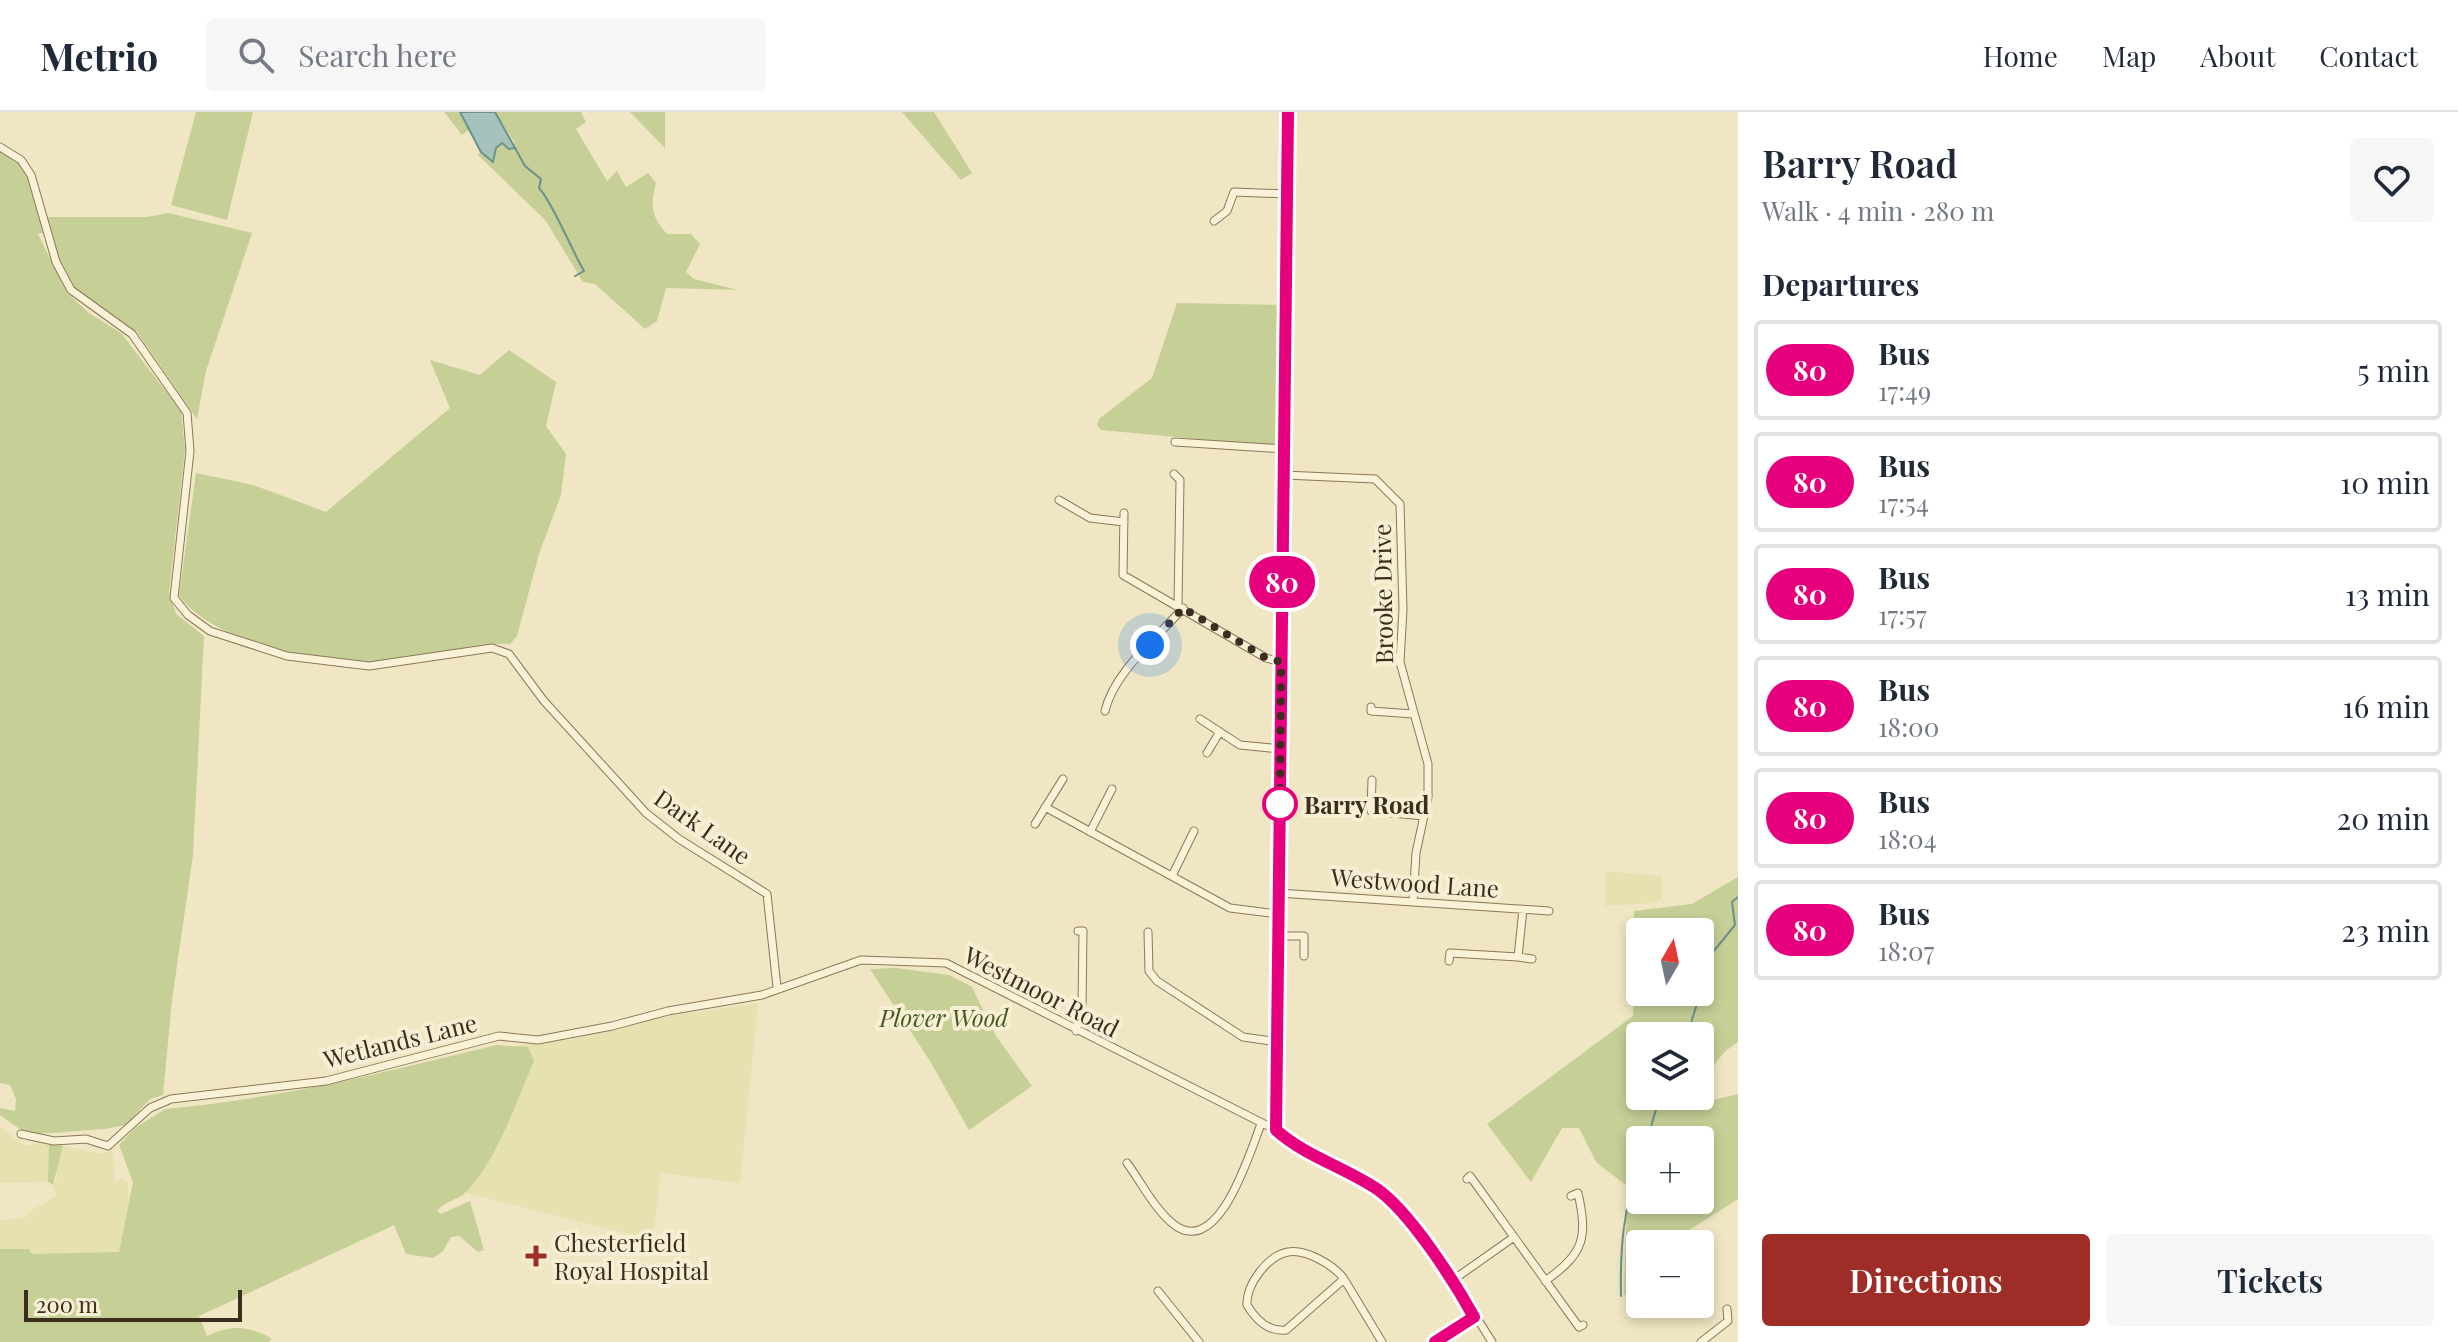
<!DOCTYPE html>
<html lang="en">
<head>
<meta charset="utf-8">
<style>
	:root { --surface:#fff; --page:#f6f6f7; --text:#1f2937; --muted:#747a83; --line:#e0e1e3; --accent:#9d2d26 }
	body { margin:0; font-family:"Playfair Display",serif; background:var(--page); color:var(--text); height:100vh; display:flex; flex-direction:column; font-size:30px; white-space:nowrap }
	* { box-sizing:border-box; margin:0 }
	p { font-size:26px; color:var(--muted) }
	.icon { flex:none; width:44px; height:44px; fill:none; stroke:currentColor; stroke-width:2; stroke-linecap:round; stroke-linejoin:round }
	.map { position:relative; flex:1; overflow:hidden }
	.drawer { display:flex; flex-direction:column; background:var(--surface); width:720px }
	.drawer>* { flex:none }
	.badge { padding:0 16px; border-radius:26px; font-size:28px; line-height:52px }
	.needle { width:52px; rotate:9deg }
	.tools { position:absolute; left:1626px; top:806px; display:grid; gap:16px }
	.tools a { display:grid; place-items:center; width:88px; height:88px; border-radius:8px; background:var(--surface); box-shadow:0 4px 12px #0003; font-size:40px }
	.scale { position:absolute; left:24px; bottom:20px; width:218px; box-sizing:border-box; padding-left:8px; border:4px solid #3b2e1e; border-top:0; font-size:22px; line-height:28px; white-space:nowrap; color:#3b2e1e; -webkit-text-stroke:6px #f7efd3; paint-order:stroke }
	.you { position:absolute; width:40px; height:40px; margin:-20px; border:6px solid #fff; border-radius:50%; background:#1a73e8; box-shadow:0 0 0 12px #1a73e833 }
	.map>.badge { position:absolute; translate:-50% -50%; box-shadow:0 0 0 4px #fff }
	h2 { padding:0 24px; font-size:30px; line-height:72px }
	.round { display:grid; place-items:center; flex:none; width:84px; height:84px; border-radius:8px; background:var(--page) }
	.overview { display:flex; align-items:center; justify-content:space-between; height:136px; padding:0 24px }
	h1 { font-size:38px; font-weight:600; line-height:60px }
	.button { display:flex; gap:16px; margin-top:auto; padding:16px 24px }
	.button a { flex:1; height:92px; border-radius:8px; background:var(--accent); color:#fff; font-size:32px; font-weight:600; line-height:92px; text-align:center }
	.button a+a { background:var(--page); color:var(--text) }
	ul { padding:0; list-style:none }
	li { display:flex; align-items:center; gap:24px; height:100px; margin:0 16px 12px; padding:0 8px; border:4px solid var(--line); border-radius:8px }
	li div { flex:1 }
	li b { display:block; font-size:30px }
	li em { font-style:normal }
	li .badge { min-width:88px; font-weight:700; text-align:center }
	header { display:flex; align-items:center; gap:48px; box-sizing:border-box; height:112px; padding:0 40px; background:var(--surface); border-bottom:2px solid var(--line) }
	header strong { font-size:38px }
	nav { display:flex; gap:44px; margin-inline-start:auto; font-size:28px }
	.search { width:560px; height:72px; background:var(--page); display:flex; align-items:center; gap:20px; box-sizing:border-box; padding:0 28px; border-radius:8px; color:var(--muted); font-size:30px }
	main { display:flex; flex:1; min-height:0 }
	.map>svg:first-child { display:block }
</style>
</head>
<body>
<header>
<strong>Metrio</strong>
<div class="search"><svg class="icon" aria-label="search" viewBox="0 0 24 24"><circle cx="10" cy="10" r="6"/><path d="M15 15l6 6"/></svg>Search here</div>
<nav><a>Home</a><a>Map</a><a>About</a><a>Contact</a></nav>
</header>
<main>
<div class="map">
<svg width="1738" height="1230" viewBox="0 0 1738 1230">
	<rect width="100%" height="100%" fill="#f0e6c3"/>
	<path fill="#e6e1b0" d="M1606 759 1662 764V787L1655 791 1605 794Z
		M758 891 740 1071 661 1061 653 1128 466 1081 485 1050 519 954V933L575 927 656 906Z
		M0 1015 24 1033 31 1034 39 1029 49 1031 48 1070 0 1071Z
		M63 1034 103 1042 112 1036 115 1071 122 1067 128 1071 129 1090 119 1141 32 1142 29 1137H0V1108L25 1106 27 1101 56 1084 53 1073 57 1066 56 1053Z"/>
	<path fill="#c5cf96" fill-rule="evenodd" d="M196 0H253L227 108 171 93Z
		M444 0H459L470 17 462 23Z
		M495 0H581L586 10 576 17 607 69 617 59 626 75 648 61 656 71C650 94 651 104 667 122H691L700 132 686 160 694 167 738 178 666 176 657 209 645 217 595 172 583 170 546 109 478 43 481 40 493 49 496 36 503 30 515 31Z
		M630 0H665V36Z
		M902 0H934L972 61 961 68Z
		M0 35C36 58 36 81 47 120L38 122 67 181 89 201 121 221 181 299 185 338 169 480 176 502 204 524 193 743 172 888 163 983 150 987 126 1013 104 1017 38 1022 21 1018 0 1003V996L15 999 16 987 10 973 0 971Z
		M168 101 252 121 206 259 197 307 137 220 74 176 59 149 47 105H147Z
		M1177 191 1280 193 1279 330 1275 334 1101 318 1097 313 1099 307 1152 266Z
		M509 238 556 270 546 314 566 342 561 383 539 442 517 524 510 532C462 530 418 551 370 550 313 550 214 530 179 484L196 361 253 373 326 400 450 296 430 248 480 263Z
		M1738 765V930C1715 945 1706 961 1709 989L1738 982V1087L1667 1132H1640V1161L1624 1184 1627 1074 1596 1050 1579 1016H1562L1531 1070 1487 1012 1633 904 1634 799 1692 792ZM1640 820H1700V880H1640ZM1700 924V984H1640V924ZM1640 1028H1700V1088H1640Z
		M896 856 949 863 972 875 996 924 1032 974 969 1018 930 949 870 857Z
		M496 933 528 935 534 949C516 990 498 1046 467 1079 458 1089 445 1088 437 1099L441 1102 470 1089 484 1138 478 1140 459 1124 451 1125 443 1139 433 1146 406 1142 394 1113 199 1204 207 1224C232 1212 247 1214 271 1226L270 1230H0V1137H29L32 1142 119 1140 133 1070 119 1033 135 1016 165 997C279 987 386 960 496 933Z
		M49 1031 63 1034 53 1073 48 1070Z"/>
	<path fill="#a5c3bc" stroke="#6c928b" stroke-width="2" d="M460 0H495L515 36 509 37 502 31 496 36 493 50 481 40Z"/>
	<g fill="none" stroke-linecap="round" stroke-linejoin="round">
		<path stroke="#6c928b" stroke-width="2" d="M515 36 525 54 541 67 539 76C553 91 571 137 584 159L575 164
			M1687 924 1713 840 1735 813 1732 790 1738 785
			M1647 1028 1660 984
			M1621 1184C1620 1138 1623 1095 1640 1051"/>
		<defs>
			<path id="minor" d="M0 35 21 48 31 63 56 150 71 178 132 222 187 301 190 339 174 486 188 503 210 519 287 544 369 554 492 536 509 542 544 589 646 701 679 727 767 782 777 875
				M1214 109 1227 99 1234 80 1287 82
				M1175 330 1284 337
				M1174 362 1180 368 1178 494
				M1284 363 1375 367 1400 392 1403 497 1400 550 1428 652V685L1416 741 1413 790
				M1059 388 1090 406 1124 410
				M1124 401 1123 463 1266 546 1281 550
				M1371 595V599L1413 602
				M1105 599C1114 560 1157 526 1183 496
				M1200 607 1240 633 1281 637
				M1207 641 1219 621
				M1372 668 1371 699 1424 704
				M1045 695 1230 796 1278 802
				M1035 712 1063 667
				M1090 720 1112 677
				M1172 764 1194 719
				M1278 781 1549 799
				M1148 820 1149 859 1157 869 1243 925 1278 930
				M1278 824H1304V844
				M1518 845 1532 847
				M1449 849 1450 841 1518 845 1523 797
				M1076 919 1082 896 1083 819H1078
				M1276 1018 1288 0
				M21 1022 54 1029 86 1027 108 1034 150 996 171 987 326 969 499 924 538 928 612 914 668 899 762 883 861 848 946 851 1276 1018 1386 1086 1453 1168 1492 1230
				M1127 1051C1141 1070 1154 1096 1172 1111 1218 1150 1250 1040 1261 1012
				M1467 1067 1470 1064 1579 1215 1583 1213
				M1344 1167 1286 1218C1268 1220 1256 1208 1247 1193 1246 1173 1267 1144 1288 1140 1306 1137 1334 1153 1344 1167L1382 1230
				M1453 1168 1514 1125
				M1545 1169C1584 1142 1588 1126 1578 1081L1571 1084
				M1158 1179 1199 1230
				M1435 1230 1474 1205
				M1701 1230 1728 1209 1727 1197"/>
		</defs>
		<use href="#minor" stroke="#8b7759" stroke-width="9"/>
		<use href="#minor" stroke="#faf2d7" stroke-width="7"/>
	</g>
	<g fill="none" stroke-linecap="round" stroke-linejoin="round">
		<defs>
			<path id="line" d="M1288 0 1276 1018C1305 1044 1344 1055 1377 1077 1410 1100 1454 1169 1474 1205L1435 1230"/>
		</defs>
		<use href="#line" stroke="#fff" stroke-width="18"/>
		<use href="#line" stroke="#e6007e" stroke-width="12"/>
		<path stroke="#3b2e1e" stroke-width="8" stroke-dasharray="0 14.4" d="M1150 533 1183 496 1266 546 1281 550 1280 692"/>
	</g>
	<circle fill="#fff" stroke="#e6007e" stroke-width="4" cx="1280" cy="692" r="16"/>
	<path fill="#9d2d26" stroke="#f7efd3" stroke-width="3" d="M532 1132h8v8h8v8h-8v8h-8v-8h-8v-8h8z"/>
	<g text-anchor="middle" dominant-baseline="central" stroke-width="8" stroke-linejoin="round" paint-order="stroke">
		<g font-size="24" fill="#3b2e1e" stroke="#f7efd3">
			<text transform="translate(1382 482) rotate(-91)">Brooke Drive</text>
			<text transform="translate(703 714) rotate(35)">Dark Lane</text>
			<text transform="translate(1415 770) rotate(4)">Westwood Lane</text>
			<text transform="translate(1042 879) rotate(27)">Westmoor Road</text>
			<text transform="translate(400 928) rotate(-14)">Wetlands Lane</text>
		</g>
		<g font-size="24" font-weight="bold" fill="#3b2e1e" stroke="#f7efd3" text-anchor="start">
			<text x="1304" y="692">Barry Road</text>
		</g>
		<g font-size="24" font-style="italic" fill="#475823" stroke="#f7efd3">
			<text x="944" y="905">Plover Wood</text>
		</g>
		<g font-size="24" fill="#3b2e1e" stroke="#f7efd3" text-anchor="start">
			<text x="554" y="1130">Chesterfield<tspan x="554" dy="28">Royal Hospital</tspan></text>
		</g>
	</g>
</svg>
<div class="tools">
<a><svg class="needle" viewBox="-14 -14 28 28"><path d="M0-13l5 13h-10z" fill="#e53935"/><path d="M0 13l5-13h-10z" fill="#747a83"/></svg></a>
<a><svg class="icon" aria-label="layers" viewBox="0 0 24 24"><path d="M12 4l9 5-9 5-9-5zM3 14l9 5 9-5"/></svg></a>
<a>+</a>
<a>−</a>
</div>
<div class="scale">200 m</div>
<div class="you" style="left:1150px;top:533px"></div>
<b class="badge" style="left:1282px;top:470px;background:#e6007e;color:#fff">80</b>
</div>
<section class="drawer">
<div class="overview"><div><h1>Barry Road</h1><p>Walk · 4 min · 280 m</p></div><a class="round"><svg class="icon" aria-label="heart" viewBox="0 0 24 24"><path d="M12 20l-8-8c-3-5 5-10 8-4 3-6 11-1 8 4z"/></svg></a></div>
<h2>Departures</h2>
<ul>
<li><span class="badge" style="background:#e6007e;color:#fff">80</span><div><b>Bus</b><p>17:49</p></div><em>5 min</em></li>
<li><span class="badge" style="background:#e6007e;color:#fff">80</span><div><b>Bus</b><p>17:54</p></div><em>10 min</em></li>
<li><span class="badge" style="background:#e6007e;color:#fff">80</span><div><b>Bus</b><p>17:57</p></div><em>13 min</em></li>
<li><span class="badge" style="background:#e6007e;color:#fff">80</span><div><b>Bus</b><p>18:00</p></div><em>16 min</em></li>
<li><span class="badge" style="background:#e6007e;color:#fff">80</span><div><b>Bus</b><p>18:04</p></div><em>20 min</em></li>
<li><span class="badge" style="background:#e6007e;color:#fff">80</span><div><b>Bus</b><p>18:07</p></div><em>23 min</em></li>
</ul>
<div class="button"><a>Directions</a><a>Tickets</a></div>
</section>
</main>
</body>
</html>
